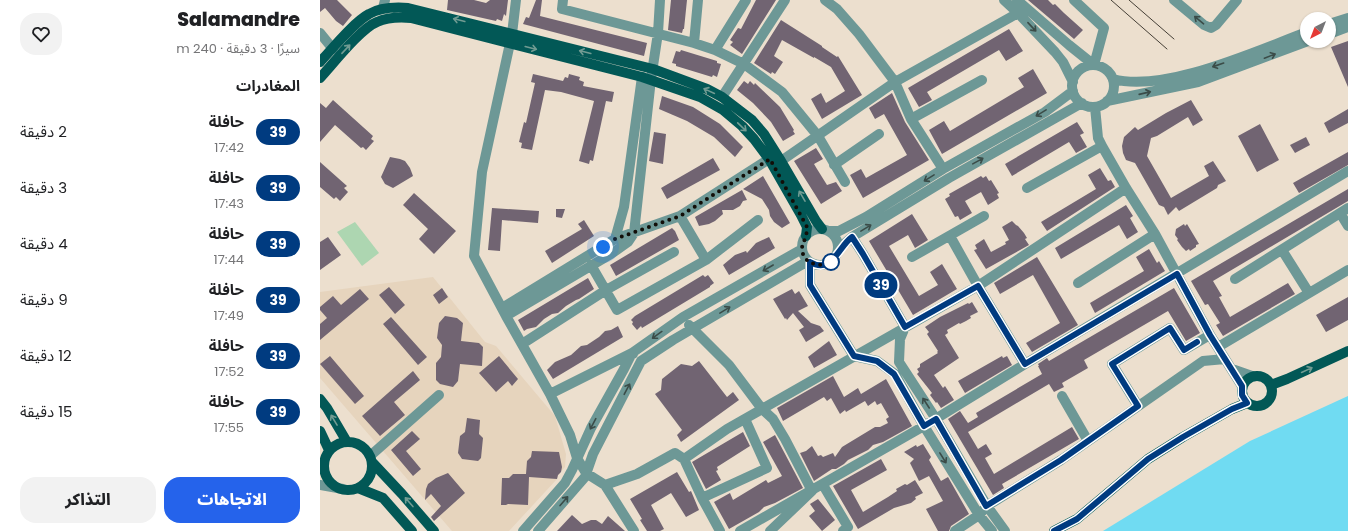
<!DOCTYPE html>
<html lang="ar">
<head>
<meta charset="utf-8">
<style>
	:root { --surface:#fff; --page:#f2f2f2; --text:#202124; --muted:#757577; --accent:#2563eb }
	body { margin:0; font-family:Poppins,"Noto Sans Arabic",sans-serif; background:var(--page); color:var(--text); direction:rtl; height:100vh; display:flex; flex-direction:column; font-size:15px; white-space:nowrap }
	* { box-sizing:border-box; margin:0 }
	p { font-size:13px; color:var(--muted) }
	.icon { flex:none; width:22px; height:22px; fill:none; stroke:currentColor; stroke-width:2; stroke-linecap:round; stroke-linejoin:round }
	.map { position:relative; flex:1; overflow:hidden; direction:ltr }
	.sheet { display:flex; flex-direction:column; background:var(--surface); width:320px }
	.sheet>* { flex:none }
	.badge { padding:0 8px; border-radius:13px; font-size:14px; line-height:26px }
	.needle { width:26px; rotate:222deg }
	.controls { position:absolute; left:980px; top:12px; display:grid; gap:8px }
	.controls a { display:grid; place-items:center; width:36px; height:36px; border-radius:50%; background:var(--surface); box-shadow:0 1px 3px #0004; font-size:20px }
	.you { position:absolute; width:20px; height:20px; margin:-10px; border:3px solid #fff; border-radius:50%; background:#1a73e8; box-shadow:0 0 0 6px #1a73e833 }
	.map>.badge { position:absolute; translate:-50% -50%; box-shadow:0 0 0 2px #fff }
	h2 { padding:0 20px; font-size:15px; line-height:36px }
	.round { display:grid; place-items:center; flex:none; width:42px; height:42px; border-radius:16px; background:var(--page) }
	.headline { display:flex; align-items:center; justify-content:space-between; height:68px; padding:0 20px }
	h1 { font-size:19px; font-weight:800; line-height:30px }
	.button { display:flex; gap:8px; margin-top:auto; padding:8px 20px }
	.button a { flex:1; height:46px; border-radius:16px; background:var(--accent); color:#fff; font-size:16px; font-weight:800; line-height:46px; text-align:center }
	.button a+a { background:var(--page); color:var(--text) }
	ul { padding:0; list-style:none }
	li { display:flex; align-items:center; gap:12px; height:56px; padding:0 20px }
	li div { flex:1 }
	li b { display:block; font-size:15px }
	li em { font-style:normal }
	li .badge { min-width:44px; font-weight:700; text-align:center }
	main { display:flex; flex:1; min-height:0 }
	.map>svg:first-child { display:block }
</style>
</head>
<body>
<main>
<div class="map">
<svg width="1028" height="531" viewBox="0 0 1028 531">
	<rect width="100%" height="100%" fill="#ecdfce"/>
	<path fill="#e6d4bd" d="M113 277 165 342 176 346 235 416 246 454 245 467 238 475 237 479 189 531H132L0 378V292Z"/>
	<path fill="#add6b1" d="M35 222 59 253 42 266 17 232Z"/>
	<path fill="#70dbf2" d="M1028 396V531H783L930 441Z"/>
	<path fill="#716472" d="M0 0H17L32 15 23 26 16 21 5 8 0 12Z
		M128 0H154L166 3 170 0H188L186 16 184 14 182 21 177 19 176 21 127 10Z
		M216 0H222L220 16 327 43 324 56 203 24 206 17 209 18Z
		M351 0H367L364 29H363L362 33 348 30Z
		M436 0H456L422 54 410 45 413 42 410 40 418 28 421 29Z
		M708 0H728L733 5 735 4 744 13 763 30 754 39Z
		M461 20 502 46V47L517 57 518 56 542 95 502 119 491 99 501 93 506 103 525 91 511 67 494 57V58L462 40 454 56 463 62 455 74 452 72 451 74 434 63Z
		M689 29 703 51 686 61 679 50 607 92 612 100 599 107 588 88Z
		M1028 41V87L1011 47Z
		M361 50 397 61V63L401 64 397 77 393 75 392 77 379 73 356 66V64L352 63 356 51 360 52Z
		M713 69 727 93 622 154 609 130 624 121 630 131 704 87 698 78Z
		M213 74 243 81 245 77 248 78 249 74 260 77 259 80 264 82 263 86 294 92 292 102 286 101 273 161 270 160 269 164 259 161 274 101 241 92 225 90 212 150 201 148 202 143 199 142 204 122 206 123 215 83 211 82Z
		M424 81 428 84 430 81 434 85 435 83 460 107 474 130 473 131 475 134 463 141 451 122 433 103 417 90Z
		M572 93 585 122 609 160 543 198 530 175 541 169 546 178 587 155 564 114 555 119 549 108Z
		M342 96 373 107 400 124 423 147 415 157 394 137 367 121 339 109Z
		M13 100 53 136 51 139 54 141 46 150 43 147 41 148 15 125 0 142V103L6 108Z
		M871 100 883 120 873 126 868 117 837 136 831 138 827 156 851 198 889 176 884 166 893 161 906 181 898 185 897 188 859 211 856 207 848 215 844 207 839 205 815 163 806 160 803 153 802 146 804 137 815 127 818 130 846 113Z
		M1028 109V123L1009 133 1004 123Z
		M757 122 764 133 760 135 767 147 756 153 749 142 692 176 685 164Z
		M940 124 959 160 937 172 918 136Z
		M334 132 346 134 343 164 329 161Z
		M986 137 990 145 975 153 970 145Z
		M496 148 503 159 494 164 497 169 507 185 516 182 522 191 501 204 474 161Z
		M1028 152V165L979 193 973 183Z
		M70 157 80 159 85 161 90 168 93 176 73 188 65 184 61 177Z
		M393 158 400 170 347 199 341 188Z
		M0 162 27 186 24 188 28 192 20 201 16 197 14 199 0 187Z
		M780 168 788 181 791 180 795 187 727 231 721 222 776 189 768 175Z
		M443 176 470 223 462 228 454 222 450 216 449 210 442 199 423 189Z
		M661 176 663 178 666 176 669 181 671 180 679 193 677 194 679 198 668 205 661 192 645 201 652 213 640 220 638 216 635 217 625 199 630 196 629 194Z
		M1028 189V201L893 281 902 296 899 297 910 317 968 283 975 294 903 336 896 325 900 323 888 304 885 305 871 281Z
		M422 190 427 200 423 201 420 206 413 210H402L403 214 395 221 389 224 379 226 375 217Z
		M94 193 136 231 114 254 99 239 108 229 83 205Z
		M806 205 813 216 810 218 818 232 807 239 799 225 741 259 735 248Z
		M172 208 219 211 218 223 182 220 180 251 168 250Z
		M236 209H245L242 218 236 217Z
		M592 214 608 240 595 248 588 235 569 246 599 296 618 285 610 272 622 264 637 289 593 315 549 241Z
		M264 220 274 236 232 263 225 251 262 229 258 224Z
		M692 221 696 225 698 226 704 233 707 238 705 239 709 245 666 269 654 250 657 249 655 245 664 239 671 252 686 244 685 242 689 240 682 227Z
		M864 224 865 226 867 224 879 244 876 245V247L870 251 869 249 866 251 862 247 857 240 858 239 855 235 856 229Z
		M352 228 355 231 359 240 296 276 290 265Z
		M8 237 21 255 0 270V242Z
		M449 237 455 248 409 275 403 265 415 255 426 251 427 253 436 243Z
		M829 249 837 263 839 261 845 271 775 313 770 303 824 271 816 257Z
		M717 257 758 325 712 352 706 343 740 323 713 275 680 294 674 283Z
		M383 275 385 277 388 275 394 283 390 286V287L322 328 321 326 317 330 312 324 313 322 311 320 315 316Z
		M268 278 274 289 259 299 256 300 246 306 238 313 232 314 224 319 216 327 207 329 204 331 198 320Z
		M69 287 85 305 75 314 59 295Z
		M122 288 128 297 119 304 113 295Z
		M854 288 880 333 866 341 848 311 764 360 768 368 742 383 744 387 734 392 729 384 648 432 658 449 666 444 672 454 665 458 674 474 752 427 759 439 682 484 684 488 673 495 628 419 640 411 648 423 658 417 656 413 722 374 718 366H719L718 364 727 358 729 361Z
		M40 289 49 299 0 340V324L7 318 0 310V307L13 296 21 305Z
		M472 289 475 294 479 291 488 306 478 311 491 323 500 326 504 331 486 342 479 330 484 327 473 313 467 320 466 318 465 319 453 299Z
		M1028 297V320L1006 332 996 315Z
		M652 302 658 312 650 316 651 318 646 321 640 324 639 323 627 330 628 333 625 335 639 358 614 375 623 388 625 386 634 400 621 408 617 402 616 403 610 395 612 393 597 374 599 372 597 369 600 367V364L618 353 617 352 618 351 607 334 609 332 605 327 620 317 648 303 649 304Z
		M125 316 137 318 143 323 141 341 159 343 163 347 162 366 140 364 138 381 133 387 120 384 116 380V363L121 357 122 345 117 338 119 323Z
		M71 317 107 357 98 365 63 324Z
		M298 326 303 337 233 379 227 370 235 362 251 355 261 346 267 345 279 337 285 331 291 330Z
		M509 341 517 355 494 368 488 357Z
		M10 356 44 396 35 404 0 364Z
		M179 356 198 379 192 386 188 381 176 392 159 373Z
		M682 356 683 358 687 356 692 365 645 393 638 381Z
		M379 361 407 397 413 392 419 400 361 442 357 435 362 430 335 394 341 390 342 379 361 364 372 366Z
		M93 371 100 380 74 402 85 415 60 436 42 416Z
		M513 376 524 397 538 388 541 394 566 379 592 426 563 442 553 445 548 450 528 460 524 464 516 469H512L494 481 480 453 486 451 492 446 498 456 501 455 503 457 513 453 515 457 522 447 555 427H560L568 423 566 419 569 417 561 403 557 405 555 401 548 406 545 401 526 412 525 410 520 414 511 398 507 401 504 397 463 421 457 408Z
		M147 418 160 420 159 434 163 438 161 458 158 461 142 459 138 453 140 436 145 432Z
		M92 431 100 439 86 451 101 469 93 476 71 450Z
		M423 432 430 446 397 467 398 470 396 471 401 480 386 489 372 462Z
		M455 435 483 488 455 503 444 507 439 512 409 529 394 502 410 493 413 500 446 480 448 483 462 476 443 442Z
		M603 444 611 457 609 460 621 481 628 477 649 514 631 526 629 531H618L606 509 623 501 609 476 599 481 590 463 594 459 584 452 596 445 597 447Z
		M212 451 239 452 242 467 241 472 238 475 237 479 209 477 208 505 188 504 186 505H181L182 478H189L193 474H206L207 461 211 457Z
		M561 459 567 470 531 490 543 512 568 497 577 491 576 489 585 484 587 485 595 480 603 493 595 497 596 499 591 503 574 508 538 529 513 486Z
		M357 472 369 492 371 491 379 510 366 517 351 493 331 505 344 529 340 531H327L320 520 322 519 310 499Z
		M128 473 145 493 114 521 111 517 121 506 111 494 105 500 106 489 108 484 116 478Z
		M498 499 515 520 502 531 489 516 495 511 490 504Z
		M252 515 262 524 271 520H276L282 524 288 516 305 531H237Z"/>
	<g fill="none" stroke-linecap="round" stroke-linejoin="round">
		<path stroke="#6d9896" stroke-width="10" d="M196 0 192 34 162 172 154 256 186 316 230 394 250 435 257 458 266 473 285 485 314 531
			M243 0 242 9 374 43 395 50 424 64 462 92 498 136 525 182
			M505 0 517 9 539 34 575 82 591 119 623 169
			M684 0 698 13 735 52 743 62 753 82
			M697 0 749 45 774 65 784 28 754 0
			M854 0 884 25 891 28 896 25 917 0
			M63 8 65 0
			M1009 24 1028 18
			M0 33 13 49
			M1009 34 1028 27
			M374 43 378 0
			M395 50 426 0
			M752 86a21 21 0 1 1 42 0a21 21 0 1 1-42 0Z
			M793 79C845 93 936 51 987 32
			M402 97 465 0
			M787 101 878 82 988 41
			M775 107 778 138 782 146 806 188 835 234 890 335 922 386
			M591 119 662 80
			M461 161 575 82 698 13
			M514 165 559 134
			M707 188 782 146
			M1020 213 1028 226
			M360 216 386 260
			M482 247a18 18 0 1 1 36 0a18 18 0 1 1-36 0Z
			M509 231H519L546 217 623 169 725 112 753 91
			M630 236 658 286 705 364
			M532 237 543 254 585 327 580 339 579 362 616 419 667 506 685 531
			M295 239 304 207 322 77
			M962 250 989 293
			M517 253 523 245 532 237 629 178 762 103
			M592 257 664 216
			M490 262V285L534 356 557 361 575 374 604 426 659 515 672 531
			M271 265 297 310 386 260 438 220
			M915 279 1028 208
			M758 283 835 234
			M182 308 295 239 360 216 449 159
			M186 316 291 254 308 242 314 233 331 79 338 33 340 0
			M369 325 409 365 442 409 453 419 465 439 492 491 450 531
			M202 344 286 290 354 252
			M898 347 1028 270
			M912 369 932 376
			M230 394 312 353 363 317 482 249
			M742 396 768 441
			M818 406 792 364 850 328 864 350 890 335
			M50 456 119 395
			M364 459 382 498 400 531
			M0 469 4 465
			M0 485 23 489
			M285 485 317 474 355 453 364 459 407 429 658 286 806 188
			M503 485 528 527 523 531
			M382 498 447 468 425 419
			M203 531 245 483 252 470 271 428 304 369 312 353 313 354
			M218 531 265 477 273 454 321 361 353 340 488 261
			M420 531 604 426 705 364 1028 171
			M635 531 659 515 667 506 741 460 883 361 905 359"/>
		<path stroke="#025856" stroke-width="10" d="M0 62C12 49 34 22 49 14 61 7 75 7 88 8L333 69 387 89 402 97 432 120 444 134 461 161 496 221 502 229
			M0 78C13 64 41 28 57 22 68 17 79 17 91 18L322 77 380 97 403 110 422 126 434 139 449 159 481 215 487 227 486 236
			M922 391a15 15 0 1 1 30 0a15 15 0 1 1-30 0Z
			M951 385 967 379 1028 351
			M0 399 7 408 27 442
			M0 431 9 450
			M4 466a24 24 0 1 1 48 0a24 24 0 1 1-48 0Z
			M52 462 82 494 114 531
			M38 488 63 498 92 531
			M734 531 757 519 828 459 863 437 912 409 927 403"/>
		<path stroke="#453f36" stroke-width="1" d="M791 0 847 49
			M809 0 854 39"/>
	</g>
	<defs><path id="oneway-shaft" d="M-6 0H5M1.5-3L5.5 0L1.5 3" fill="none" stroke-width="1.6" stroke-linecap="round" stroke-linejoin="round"/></defs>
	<g stroke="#719b92">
		<use href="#oneway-shaft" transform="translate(139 20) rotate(-166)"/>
		<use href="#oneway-shaft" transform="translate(211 48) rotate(14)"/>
		<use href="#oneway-shaft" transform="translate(26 49) rotate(-47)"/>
		<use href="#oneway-shaft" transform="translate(265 52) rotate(-166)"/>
		<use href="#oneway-shaft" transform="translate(389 91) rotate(-155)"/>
		<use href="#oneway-shaft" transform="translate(422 127) rotate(44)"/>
		<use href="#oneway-shaft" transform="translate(482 196) rotate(-120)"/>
		<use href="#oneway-shaft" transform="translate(987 370) rotate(-25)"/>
		<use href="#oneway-shaft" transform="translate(14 420) rotate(-121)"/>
		<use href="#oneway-shaft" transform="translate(89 502) rotate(-131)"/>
	</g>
	<g stroke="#3b4c48">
		<use href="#oneway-shaft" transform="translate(879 20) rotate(-140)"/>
		<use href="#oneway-shaft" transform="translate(712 27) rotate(47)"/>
		<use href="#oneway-shaft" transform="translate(950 56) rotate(-21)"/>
		<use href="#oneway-shaft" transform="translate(898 65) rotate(161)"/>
		<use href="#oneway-shaft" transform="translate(825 93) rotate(-13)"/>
		<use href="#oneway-shaft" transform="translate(721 113) rotate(149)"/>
		<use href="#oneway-shaft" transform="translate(658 161) rotate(-29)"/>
		<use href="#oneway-shaft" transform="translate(609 178) rotate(148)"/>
		<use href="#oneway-shaft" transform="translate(546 228) rotate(-31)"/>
		<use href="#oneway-shaft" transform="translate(448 268) rotate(150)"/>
		<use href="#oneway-shaft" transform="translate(405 310) rotate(-31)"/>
		<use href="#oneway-shaft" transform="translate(337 335) rotate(144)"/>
		<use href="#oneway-shaft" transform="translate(307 389) rotate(-62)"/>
		<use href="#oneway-shaft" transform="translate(606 403) rotate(-123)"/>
		<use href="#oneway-shaft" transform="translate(273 424) rotate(118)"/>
		<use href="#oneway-shaft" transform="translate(623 458) rotate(58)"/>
		<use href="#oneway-shaft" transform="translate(244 501) rotate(-49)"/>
	</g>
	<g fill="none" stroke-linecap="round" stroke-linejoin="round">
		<defs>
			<path id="line" d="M734 531 757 519 828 459 863 437 912 409 927 403 922 395V386L890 335 857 274 705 364 658 286 585 327 543 254 532 237C518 247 512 275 490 262V285L534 356 557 361 574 374 604 426 616 419 666 506 741 460 818 406 792 364 850 328 864 350 877 342"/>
		</defs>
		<use href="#line" stroke="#fff" stroke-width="9"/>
		<use href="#line" stroke="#003b80" stroke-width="6"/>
		<path stroke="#120e08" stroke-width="4" stroke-dasharray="0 7.2" d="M283 247 295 239 360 216 450 159 487 227C486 230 487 234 486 237 484 241 482 244 482 249 483 264 499 268 511 262"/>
	</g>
	<circle fill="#fff" stroke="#003b80" stroke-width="2" cx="511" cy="262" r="8"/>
</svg>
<div class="controls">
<a><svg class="needle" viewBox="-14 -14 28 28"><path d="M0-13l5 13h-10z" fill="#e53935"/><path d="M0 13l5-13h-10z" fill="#757577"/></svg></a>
</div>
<div class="you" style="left:283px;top:247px"></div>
<b class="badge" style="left:561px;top:285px;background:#003b80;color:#fff">39</b>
</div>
<section class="sheet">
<div class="headline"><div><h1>Salamandre</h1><p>سيرًا · 3 دقيقة · 240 m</p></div><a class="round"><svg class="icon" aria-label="heart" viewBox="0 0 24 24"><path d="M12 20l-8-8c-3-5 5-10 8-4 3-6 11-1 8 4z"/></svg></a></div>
<h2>المغادرات</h2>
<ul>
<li><span class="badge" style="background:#003b80;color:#fff">39</span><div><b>حافلة</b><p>17:42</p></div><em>2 دقيقة</em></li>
<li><span class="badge" style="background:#003b80;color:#fff">39</span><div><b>حافلة</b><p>17:43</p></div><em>3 دقيقة</em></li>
<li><span class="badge" style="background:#003b80;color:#fff">39</span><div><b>حافلة</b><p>17:44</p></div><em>4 دقيقة</em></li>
<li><span class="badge" style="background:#003b80;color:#fff">39</span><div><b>حافلة</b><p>17:49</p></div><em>9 دقيقة</em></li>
<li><span class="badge" style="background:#003b80;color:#fff">39</span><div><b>حافلة</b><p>17:52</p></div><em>12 دقيقة</em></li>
<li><span class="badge" style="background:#003b80;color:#fff">39</span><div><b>حافلة</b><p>17:55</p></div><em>15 دقيقة</em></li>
</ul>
<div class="button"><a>الاتجاهات</a><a>التذاكر</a></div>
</section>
</main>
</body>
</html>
